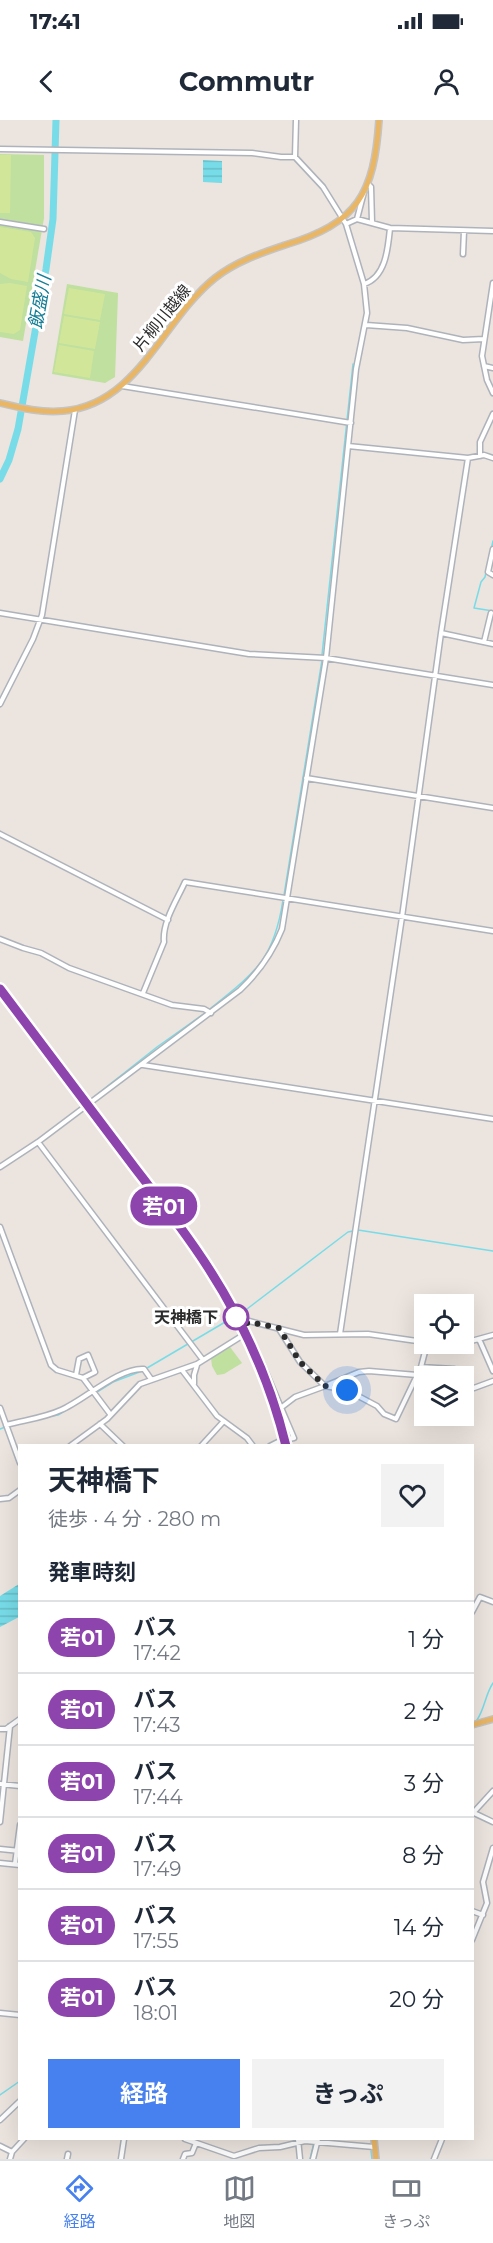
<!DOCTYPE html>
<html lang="ja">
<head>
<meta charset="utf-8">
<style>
	:root { --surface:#fff; --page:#f2f2f3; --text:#1f2937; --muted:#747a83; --line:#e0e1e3; --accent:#4781f0 }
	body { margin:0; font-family:Montserrat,"Noto Sans JP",sans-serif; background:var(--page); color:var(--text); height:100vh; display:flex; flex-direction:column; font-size:22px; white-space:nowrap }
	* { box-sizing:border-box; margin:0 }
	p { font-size:20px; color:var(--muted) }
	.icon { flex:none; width:33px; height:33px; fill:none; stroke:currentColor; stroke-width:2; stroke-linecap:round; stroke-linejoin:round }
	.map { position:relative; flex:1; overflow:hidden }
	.panel { position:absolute; left:18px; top:1324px; width:456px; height:696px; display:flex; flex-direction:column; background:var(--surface); border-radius:0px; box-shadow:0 6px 24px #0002 }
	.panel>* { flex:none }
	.badge { padding:0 12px; border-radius:20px; font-size:21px; line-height:39px }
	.fabs { position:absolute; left:414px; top:1174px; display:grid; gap:12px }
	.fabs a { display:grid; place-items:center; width:60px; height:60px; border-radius:0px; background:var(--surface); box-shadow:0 6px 24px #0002; font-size:30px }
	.you { position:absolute; width:30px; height:30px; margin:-15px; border:4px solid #fff; border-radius:50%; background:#1a73e8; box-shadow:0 0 0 9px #1a73e833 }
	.map>.badge { position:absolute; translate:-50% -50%; box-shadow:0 0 0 3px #fff }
	h2 { padding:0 30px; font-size:22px; line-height:54px }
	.round { display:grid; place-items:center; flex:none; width:63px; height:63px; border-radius:0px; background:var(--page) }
	.head { display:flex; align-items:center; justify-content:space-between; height:102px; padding:0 30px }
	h1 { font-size:28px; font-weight:700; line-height:45px }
	.action { display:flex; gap:12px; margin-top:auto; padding:12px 30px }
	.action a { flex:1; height:69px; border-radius:0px; background:var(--accent); color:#fff; font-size:24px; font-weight:700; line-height:69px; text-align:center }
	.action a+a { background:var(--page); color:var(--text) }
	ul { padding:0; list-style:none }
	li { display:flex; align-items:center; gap:18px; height:72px; padding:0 30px; border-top:2px solid var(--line) }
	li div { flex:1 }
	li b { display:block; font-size:22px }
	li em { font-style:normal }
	li .badge { min-width:66px; font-weight:700; text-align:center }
	.status { display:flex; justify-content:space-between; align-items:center; height:42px; padding:0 30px; background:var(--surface); direction:ltr }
	.status svg { height:16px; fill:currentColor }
	header { display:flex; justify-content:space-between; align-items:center; height:78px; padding:0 30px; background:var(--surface); font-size:27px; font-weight:700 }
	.menu { display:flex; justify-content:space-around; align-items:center; height:84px; border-top:2px solid var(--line); background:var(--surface); font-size:16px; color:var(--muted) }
	.menu a { display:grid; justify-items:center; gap:3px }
	.menu .selected { color:var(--accent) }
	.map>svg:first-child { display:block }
</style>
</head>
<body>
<div class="status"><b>17:41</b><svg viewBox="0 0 49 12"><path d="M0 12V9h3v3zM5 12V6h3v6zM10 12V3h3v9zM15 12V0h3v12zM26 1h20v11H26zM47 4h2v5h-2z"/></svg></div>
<header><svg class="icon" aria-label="back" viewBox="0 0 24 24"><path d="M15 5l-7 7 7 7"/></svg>Commutr<svg class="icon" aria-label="person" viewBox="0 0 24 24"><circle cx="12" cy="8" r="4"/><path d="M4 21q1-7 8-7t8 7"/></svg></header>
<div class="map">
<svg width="493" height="2039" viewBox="0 0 493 2039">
	<defs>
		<pattern id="water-rules" width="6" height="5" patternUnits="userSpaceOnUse" patternTransform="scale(1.5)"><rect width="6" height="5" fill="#77dce8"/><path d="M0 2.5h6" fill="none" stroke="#67bdc7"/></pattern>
	</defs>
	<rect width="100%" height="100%" fill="#ece4de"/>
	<path fill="#bfe09e" d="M0 34 44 35V98L23 221 0 217Z
		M67 164 118 173 115 257 105 263 52 254Z
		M230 1227 242 1243 224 1254 217 1255 212 1246 211 1238Z"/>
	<path fill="#d2e69a" d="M0 35H11L10 93H0Z
		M0 107 31 112 35 118 28 162 11 159 0 153Z
		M10 163 27 166 20 210 14 214 0 212V164Z
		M69 168 105 174 100 200 64 194Z
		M64 196 100 202 95 229 59 223Z
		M59 225 94 231 90 258 54 252Z"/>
	<path fill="url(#water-rules)" d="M203 40 222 41V63L203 62Z
		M19 1464V1497L0 1507V1476Z"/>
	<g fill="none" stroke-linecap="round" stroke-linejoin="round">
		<path stroke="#77dce8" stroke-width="1.5" d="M493 421 485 457 481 462 474 488 493 491
			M322 535 353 244
			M284 775 322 540
			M211 888C256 852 274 839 283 780
			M90 980 157 927 205 893
			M34 1022 78 990
			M358 1110 493 1131
			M243 1192 348 1112 353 1111
			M386 1219 424 1224
			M485 1219 493 1217
			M429 1225 464 1226 474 1222
			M97 1272 113 1262 142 1251 232 1198
			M47 1297 58 1295 73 1286
			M0 1309 5 1307
			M477 1600C485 1588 485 1575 493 1563
			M0 1975 20 1961
			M371 2031 372 2039
			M310 2039 315 2019"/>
		<path stroke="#77dce8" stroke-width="7" d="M0 359 9 340 18 309 46 149 53 99 56 0"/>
		<defs>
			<path id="minor" d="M0 29 252 33 281 37H295
				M368 64 371 67 372 102
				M357 99 364 72
				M0 102 44 109
				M346 104 357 99 390 108 493 111
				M463 134 464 111
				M493 163 482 236 487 260 493 273
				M364 164C386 157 388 128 390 108
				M366 205 407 208 463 220 484 219
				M484 246 493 248
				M122 266 351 303
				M348 326 468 338 484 335 493 338
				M480 336V322L493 294
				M493 429 488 452 493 455
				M0 493 249 534 326 538 493 565
				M441 513 493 524
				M484 522 491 493
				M0 584 33 519 42 495 75 290
				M306 658 493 688
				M0 714 168 800
				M0 819 23 828 41 833 69 848 172 885 204 889 211 893
				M143 873 164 822C162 802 177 780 185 762L493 811
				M143 945 493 999
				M38 1022 203 1240
				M0 1047 38 1022 240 870C259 852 272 834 282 809L326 538 356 249 367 193 364 164 346 104 323 67 295 37 296 0
				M0 1107 51 1245 57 1250 83 1258 110 1294
				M241 1206 249 1201 304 1215 368 1214 424 1222
				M279 1209 300 1242 325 1266 359 1252 369 1251 417 1255
				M340 1214 402 797 441 513 468 338
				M479 1219 493 1251
				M464 1223 493 1215
				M451 1224H454
				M259 1241 262 1243 294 1318 289 1319
				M421 1247 454 1249 458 1251 459 1257
				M182 1250 217 1296 247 1318 253 1326
				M76 1255 79 1239 88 1235 95 1252 83 1258
				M194 1264V1255L197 1245
				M464 1267 474 1268 493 1261
				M282 1287 295 1277 325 1266 347 1270 360 1277 377 1286 384 1294 396 1299 421 1247 427 1224
				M0 1288 20 1343
				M100 1304 123 1326
				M6 1305C24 1300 44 1298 61 1290 83 1281 119 1247 144 1249L151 1259
				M70 1326 107 1299 140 1264 197 1244 245 1214
				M201 1326 223 1302
				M270 1326 278 1322
				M0 1379 9 1378 20 1370
				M472 1492 480 1477 493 1482
				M0 1609H6L20 1599
				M0 1664 20 1666
				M474 1693 493 1702
				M472 1694 493 1671
				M0 1702 10 1606
				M0 1729 20 1731
				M0 1743 20 1745
				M15 1744 20 1705
				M472 1791 483 1795
				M472 1820 487 1783 483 1762 493 1728
				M0 1893 20 1895
				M0 2000 20 1981
				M185 2019 234 2036 259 2028 280 2027 305 2021 374 2027
				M298 2019 300 2039
				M0 2026 12 2032
				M10 2039 12 2032 24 2019
				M67 2039 68 2034
				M121 2039 124 2019
				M183 2039 185 2034 192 2033 196 2023
				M313 2039 318 2019
				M434 2039 442 2019"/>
			<path id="major" d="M0 283C21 288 41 293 63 291 138 285 163 199 215 158 235 142 261 133 285 125 358 103 374 74 379 0
				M0 869C44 927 88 985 132 1044 153 1072 175 1099 195 1128 236 1187 269 1256 286 1326
				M472 1605 493 1599
				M374 2019 376 2039"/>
		</defs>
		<use href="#minor" stroke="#aeb3bb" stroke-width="7"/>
		<use href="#major" stroke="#c4c4c4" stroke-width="8"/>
		<use href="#minor" stroke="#fff" stroke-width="4"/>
		<use href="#major" stroke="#e9b666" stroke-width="5"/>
	</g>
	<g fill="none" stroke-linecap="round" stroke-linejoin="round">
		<defs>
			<path id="line" d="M0 869C45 929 90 988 135 1048 155 1074 176 1100 195 1128 236 1187 269 1256 286 1326"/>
		</defs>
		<use href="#line" stroke="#fff" stroke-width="14"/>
		<use href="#line" stroke="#8e44ad" stroke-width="9"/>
		<path stroke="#2b2b2b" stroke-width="6" stroke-dasharray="0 10.8" d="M236 1197 235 1195 241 1206 249 1202 279 1208 300 1242 325 1266 347 1270"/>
	</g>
	<circle fill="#fff" stroke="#8e44ad" stroke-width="3" cx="236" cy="1197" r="12"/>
	<g text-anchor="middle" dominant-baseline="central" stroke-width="6" stroke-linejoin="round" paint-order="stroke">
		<g font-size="16" fill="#2b2b2b" stroke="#fff">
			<text transform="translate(162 198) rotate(-51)">片柳川越線</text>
		</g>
		<g font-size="16" font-weight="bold" fill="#2b2b2b" stroke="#fff" text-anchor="end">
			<text x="218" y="1197">天神橋下</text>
		</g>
		<g font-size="18" font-style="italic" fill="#157e96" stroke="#fff">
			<text transform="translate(40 182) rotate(-80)">飯盛川</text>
		</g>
	</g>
</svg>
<div class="fabs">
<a><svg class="icon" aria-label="locate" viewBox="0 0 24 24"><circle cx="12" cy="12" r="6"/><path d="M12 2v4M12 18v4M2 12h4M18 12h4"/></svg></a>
<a><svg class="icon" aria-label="layers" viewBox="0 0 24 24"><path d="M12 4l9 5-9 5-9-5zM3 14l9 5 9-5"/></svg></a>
</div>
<div class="you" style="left:347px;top:1270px"></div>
<b class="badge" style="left:164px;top:1086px;background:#8e44ad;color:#fff">若01</b>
<section class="panel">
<div class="head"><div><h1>天神橋下</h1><p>徒歩 · 4 分 · 280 m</p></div><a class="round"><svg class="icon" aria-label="heart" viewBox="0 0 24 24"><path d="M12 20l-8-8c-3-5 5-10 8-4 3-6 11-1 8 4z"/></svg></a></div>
<h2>発車時刻</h2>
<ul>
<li><span class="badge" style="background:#8e44ad;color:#fff">若01</span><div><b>バス</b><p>17:42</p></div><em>1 分</em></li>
<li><span class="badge" style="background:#8e44ad;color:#fff">若01</span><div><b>バス</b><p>17:43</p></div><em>2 分</em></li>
<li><span class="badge" style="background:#8e44ad;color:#fff">若01</span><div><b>バス</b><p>17:44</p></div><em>3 分</em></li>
<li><span class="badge" style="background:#8e44ad;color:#fff">若01</span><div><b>バス</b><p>17:49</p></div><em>8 分</em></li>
<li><span class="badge" style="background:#8e44ad;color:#fff">若01</span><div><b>バス</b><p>17:55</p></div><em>14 分</em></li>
<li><span class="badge" style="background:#8e44ad;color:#fff">若01</span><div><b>バス</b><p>18:01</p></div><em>20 分</em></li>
</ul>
<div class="action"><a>経路</a><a>きっぷ</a></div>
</section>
</div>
<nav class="menu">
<a class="selected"><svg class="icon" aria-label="directions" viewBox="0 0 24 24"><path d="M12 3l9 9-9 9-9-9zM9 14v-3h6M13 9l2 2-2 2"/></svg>経路</a>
<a><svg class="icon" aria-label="map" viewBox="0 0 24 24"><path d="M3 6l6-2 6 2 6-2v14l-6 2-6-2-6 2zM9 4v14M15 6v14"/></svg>地図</a>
<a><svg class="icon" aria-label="tickets" viewBox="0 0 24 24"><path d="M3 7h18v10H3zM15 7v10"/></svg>きっぷ</a>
</nav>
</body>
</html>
